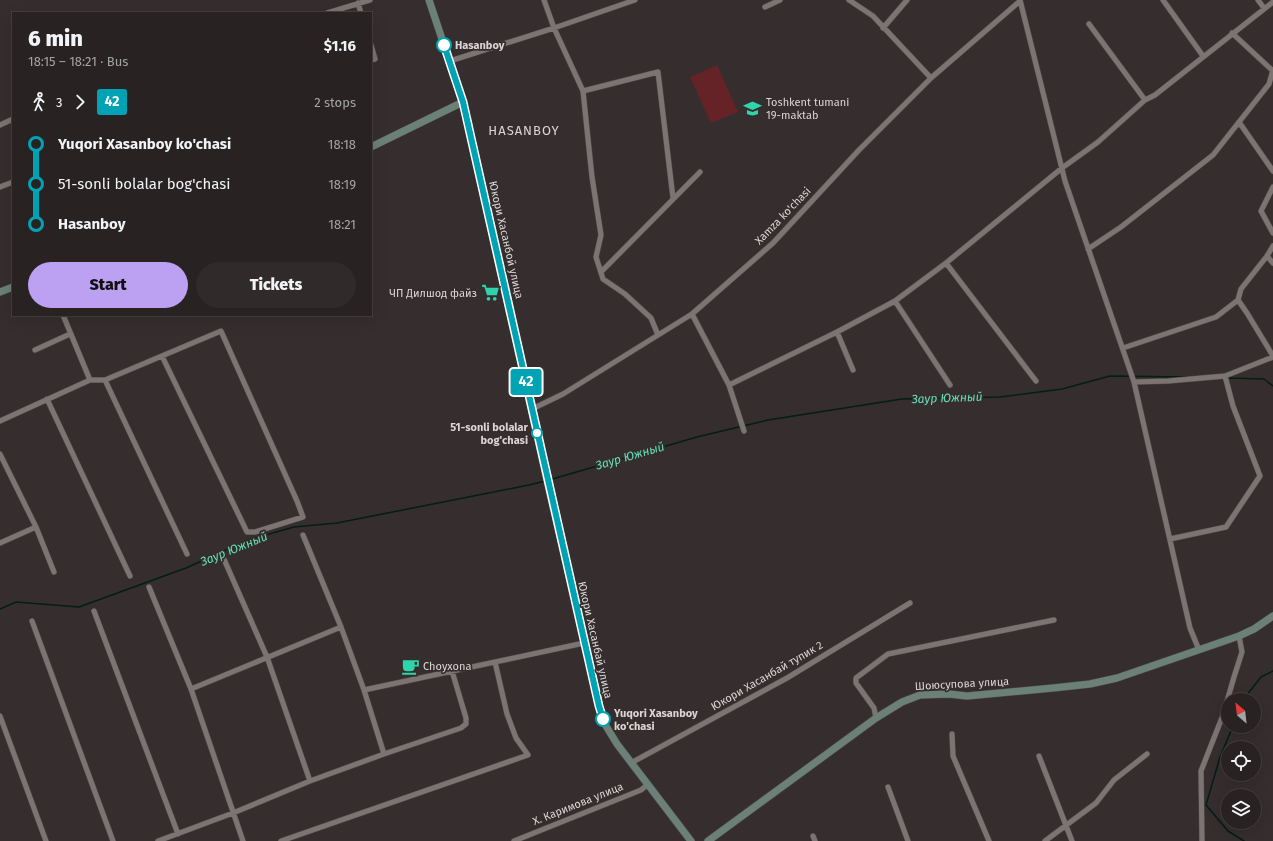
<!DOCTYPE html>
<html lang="en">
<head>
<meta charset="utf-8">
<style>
	:root { --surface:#282222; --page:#302a2a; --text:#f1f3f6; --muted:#a5a4a5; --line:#443f40; --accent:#bca0f2 }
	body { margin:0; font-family:"Fira Sans",sans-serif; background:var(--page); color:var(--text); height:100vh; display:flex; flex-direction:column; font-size:15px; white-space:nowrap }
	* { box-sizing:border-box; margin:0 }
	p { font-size:13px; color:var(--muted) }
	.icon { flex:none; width:22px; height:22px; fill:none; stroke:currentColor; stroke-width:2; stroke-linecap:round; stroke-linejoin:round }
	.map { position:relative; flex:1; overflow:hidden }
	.side { position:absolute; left:12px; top:12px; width:360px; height:304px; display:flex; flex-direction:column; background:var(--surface); border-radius:0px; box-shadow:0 4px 16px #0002,0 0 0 1px var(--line) }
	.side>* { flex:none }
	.badge { padding:0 8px; border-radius:3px; font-size:14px; line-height:26px }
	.needle { width:26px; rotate:332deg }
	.buttons { position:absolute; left:1221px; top:693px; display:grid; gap:8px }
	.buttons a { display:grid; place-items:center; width:40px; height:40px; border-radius:50%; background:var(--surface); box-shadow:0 4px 16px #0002,0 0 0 1px var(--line); font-size:20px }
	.map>.badge { position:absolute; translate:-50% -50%; box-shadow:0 0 0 2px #fff }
	.legs { display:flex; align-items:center; gap:6px; height:44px; padding:0 16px; font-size:13px }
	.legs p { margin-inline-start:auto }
	.head { display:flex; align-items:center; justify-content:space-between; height:68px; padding:0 16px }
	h1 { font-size:22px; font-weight:800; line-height:30px }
	.primary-button { display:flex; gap:8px; margin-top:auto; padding:8px 16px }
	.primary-button a { flex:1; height:46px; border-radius:24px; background:var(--accent); color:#111; font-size:16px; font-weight:800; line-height:46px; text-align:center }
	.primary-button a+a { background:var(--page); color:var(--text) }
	ul { padding:0 16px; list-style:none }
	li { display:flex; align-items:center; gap:14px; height:40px; font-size:15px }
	li i { display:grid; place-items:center; width:6px; height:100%; margin:0 5px; background:currentColor }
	li i::after { content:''; width:10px; height:10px; margin:-5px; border:3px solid; border-radius:50%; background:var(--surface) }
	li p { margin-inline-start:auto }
	li:first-child i { background:linear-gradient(#0000 50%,currentColor 0) }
	li:last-child i { background:linear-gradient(currentColor 50%,#0000 0) }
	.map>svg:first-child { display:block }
</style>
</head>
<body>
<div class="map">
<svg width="1273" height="841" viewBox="0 0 1273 841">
	<rect width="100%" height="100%" fill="#362e2e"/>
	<path fill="#652327" d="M717 65 738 112 711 123 690 77Z"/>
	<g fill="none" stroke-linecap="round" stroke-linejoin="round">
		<path stroke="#021e16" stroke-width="1.5" d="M1227 378 1264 379 1273 386
			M549 480 697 437 768 420 902 399 1000 397 1062 389 1110 376 1187 377
			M0 609 16 602 79 607 186 568 248 540 294 527 337 523 529 485 545 481
			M1244 700 1246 696 1261 677 1273 671
			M1233 726 1220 757 1206 805 1228 831 1244 841"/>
		<defs>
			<path id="street" d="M544 0 554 28 583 91 592 177 601 235 596 257 603 279 625 294 651 318 658 335
				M849 0 873 16 931 78
				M1020 0 1065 181 1134 382 1190 628 1199 650
				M1163 0 1203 56
				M1258 0 1264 8
				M358 3 361 13
				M765 7 780 0
				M327 13 370 0
				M1089 24 1145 100
				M883 28 907 0
				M1232 33 1273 71
				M371 45 375 59 371 60
				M450 61 554 28 635 0
				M583 91 658 72 673 198
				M1239 122 1273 171
				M0 125 13 119
				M0 187 13 182
				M1273 187 1261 211 1273 233
				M1088 249 1121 227 1213 155 1269 84 1273 70
				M1267 256 1273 263
				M946 263 1036 381
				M601 272 700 172
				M1238 300 1247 313 1273 356
				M895 301 950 385
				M692 314 729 385 744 431
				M63 315 90 380
				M837 332 853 370
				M1123 348 1216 317 1238 300 1241 289 1267 256 1273 246
				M35 350 70 334
				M105 380 187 554
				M1134 382 1168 381 1225 376 1273 357
				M729 385 837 332 895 301 946 263 1062 168 1098 142 1145 100 1155 95 1273 2
				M47 399 130 576
				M532 409 563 394 692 314 773 243 859 150 931 78 1020 1
				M0 421 90 380H105L221 331 297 501 303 517 255 532H247L162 356
				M0 454 36 527 54 572
				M303 535 341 627 364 690 384 754
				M1170 539 1226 527 1260 476 1233 406 1225 376
				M0 543 36 527
				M223 557 267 657 310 781
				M149 587 191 689 243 841
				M94 611 178 834
				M32 621 113 841
				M191 689 341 627
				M364 690 584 643
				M0 716 46 841
				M876 718 874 708 856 683V678L888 654 1054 620
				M952 734 953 756 989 841
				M1039 756 1072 841
				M631 763 787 678 910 603
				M888 787 908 841
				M813 836 815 841
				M158 841 233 813 310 781 384 754 461 728 466 724V718L452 671
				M281 841 528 755 516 738 507 714 495 662
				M514 841 641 790 647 785
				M1045 841 1096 803 1114 780 1147 754
				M1202 841 1201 771 1223 715 1234 677 1242 652 1239 636"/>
			<path id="secondary" d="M429 0 463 102 549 489 601 712 606 726 617 744 691 841
				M371 147 463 102
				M0 292 13 287
				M708 841 876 718 902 702 920 695 949 694 967 696 1053 688 1090 684 1117 678 1239 636 1254 629 1273 616"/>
		</defs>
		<use href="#street" stroke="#524c4b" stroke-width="6"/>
		<use href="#secondary" stroke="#524c4b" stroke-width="8"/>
		<use href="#street" stroke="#7c7373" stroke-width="5"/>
		<use href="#secondary" stroke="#6b8078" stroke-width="7"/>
	</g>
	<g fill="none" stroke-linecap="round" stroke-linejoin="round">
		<defs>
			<path id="line-1" d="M444 45 463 102 599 706 603 719"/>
		</defs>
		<use href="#line-1" stroke="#fff" stroke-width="9"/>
		<use href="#line-1" stroke="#00a3b4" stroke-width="6"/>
	</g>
	<defs>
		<symbol id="school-bare" viewBox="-9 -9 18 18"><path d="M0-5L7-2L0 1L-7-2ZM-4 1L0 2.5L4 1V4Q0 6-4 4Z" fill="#30d4aa" stroke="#362e2e" stroke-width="2.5" paint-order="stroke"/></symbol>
		<symbol id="supermarket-bare" viewBox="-9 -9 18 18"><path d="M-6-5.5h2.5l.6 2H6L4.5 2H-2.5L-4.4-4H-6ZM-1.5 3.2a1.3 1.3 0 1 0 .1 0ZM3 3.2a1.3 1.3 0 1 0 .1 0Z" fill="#30d4aa" stroke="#362e2e" stroke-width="2.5" paint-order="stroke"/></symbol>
		<symbol id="cafe-bare" viewBox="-9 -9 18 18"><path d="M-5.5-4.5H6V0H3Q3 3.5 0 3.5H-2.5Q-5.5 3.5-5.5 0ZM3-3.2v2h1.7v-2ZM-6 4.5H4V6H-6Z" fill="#30d4aa" stroke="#362e2e" stroke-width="2.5" paint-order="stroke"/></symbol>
	</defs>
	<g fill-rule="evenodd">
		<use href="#school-bare" x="740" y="96" width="25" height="25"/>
		<use href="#supermarket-bare" x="478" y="280" width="25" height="25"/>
		<use href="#cafe-bare" x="398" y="654" width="25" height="25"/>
	</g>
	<g fill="#fff" stroke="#00a3b4" stroke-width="2">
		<circle cx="444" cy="45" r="7"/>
		<circle cx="537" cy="433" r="5"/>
		<circle cx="603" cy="719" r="7"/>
	</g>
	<g text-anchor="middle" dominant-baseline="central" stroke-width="3.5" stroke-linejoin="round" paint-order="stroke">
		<g font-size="11" font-weight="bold" fill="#dad6d5" stroke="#362e2e" text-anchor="start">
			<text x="455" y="45">Hasanboy</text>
			<text x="528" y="427" text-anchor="end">51-sonli bolalar<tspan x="528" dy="13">bog'chasi</tspan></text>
			<text x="614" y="713">Yuqori Xasanboy<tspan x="614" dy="13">ko'chasi</tspan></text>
		</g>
		<g font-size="11" fill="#dad6d5" stroke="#362e2e" text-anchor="start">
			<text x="766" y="102">Toshkent tumani<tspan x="766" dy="13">19-maktab</tspan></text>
			<text x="477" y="293" text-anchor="end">ЧП Дилшод файз</text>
			<text x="423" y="666">Choyxona</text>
		</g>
		<g font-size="11" fill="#dad6d5" stroke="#362e2e">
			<text transform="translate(783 216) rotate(-46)">Xamza ko'chasi</text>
			<text transform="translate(506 240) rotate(77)">Юкори Хасанбой улица</text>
			<text transform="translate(595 640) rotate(77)">Юкори Хасанбай улица</text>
			<text transform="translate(767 676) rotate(-30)">Юкори Хасанбай тупик 2</text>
			<text transform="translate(962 684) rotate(-3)">Шоюсупова улица</text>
			<text transform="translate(578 804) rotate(-22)">Х. Каримова улица</text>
		</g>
		<g font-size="12" font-style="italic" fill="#62e0ba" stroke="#362e2e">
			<text transform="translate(947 398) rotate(-2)">Заур Южный</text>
			<text transform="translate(630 456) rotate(-16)">Заур Южный</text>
			<text transform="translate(234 549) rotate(-22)">Заур Южный</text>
		</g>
		<g font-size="13" letter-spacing="1" fill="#dad6d5" stroke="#362e2e">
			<text x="524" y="130">HASANBOY</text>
		</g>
	</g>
</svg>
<div class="buttons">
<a><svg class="needle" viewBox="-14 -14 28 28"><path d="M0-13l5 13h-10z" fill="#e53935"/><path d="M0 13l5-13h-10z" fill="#a5a4a5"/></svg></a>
<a><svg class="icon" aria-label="locate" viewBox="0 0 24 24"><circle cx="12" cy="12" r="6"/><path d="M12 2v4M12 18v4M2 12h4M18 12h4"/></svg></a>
<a><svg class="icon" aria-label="layers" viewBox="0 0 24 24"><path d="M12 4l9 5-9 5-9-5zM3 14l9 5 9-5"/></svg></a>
</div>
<b class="badge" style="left:526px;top:382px;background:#00a3b4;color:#fff">42</b>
<section class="side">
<div class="head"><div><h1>6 min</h1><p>18:15 – 18:21 · Bus</p></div><b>$1.16</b></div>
<div class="legs"><svg class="icon" aria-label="walk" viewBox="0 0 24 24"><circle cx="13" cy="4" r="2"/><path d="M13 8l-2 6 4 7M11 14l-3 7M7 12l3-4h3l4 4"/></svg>3<svg class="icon" aria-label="forward" viewBox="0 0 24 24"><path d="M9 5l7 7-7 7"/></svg><b class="badge" style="background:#00a3b4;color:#fff">42</b><p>2 stops</p></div>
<ul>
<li><i style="color:#00a3b4"></i><b>Yuqori Xasanboy ko'chasi</b><p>18:18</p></li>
<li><i style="color:#00a3b4"></i><span>51-sonli bolalar bog'chasi</span><p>18:19</p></li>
<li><i style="color:#00a3b4"></i><b>Hasanboy</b><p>18:21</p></li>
</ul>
<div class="primary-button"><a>Start</a><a>Tickets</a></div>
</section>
</div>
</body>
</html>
